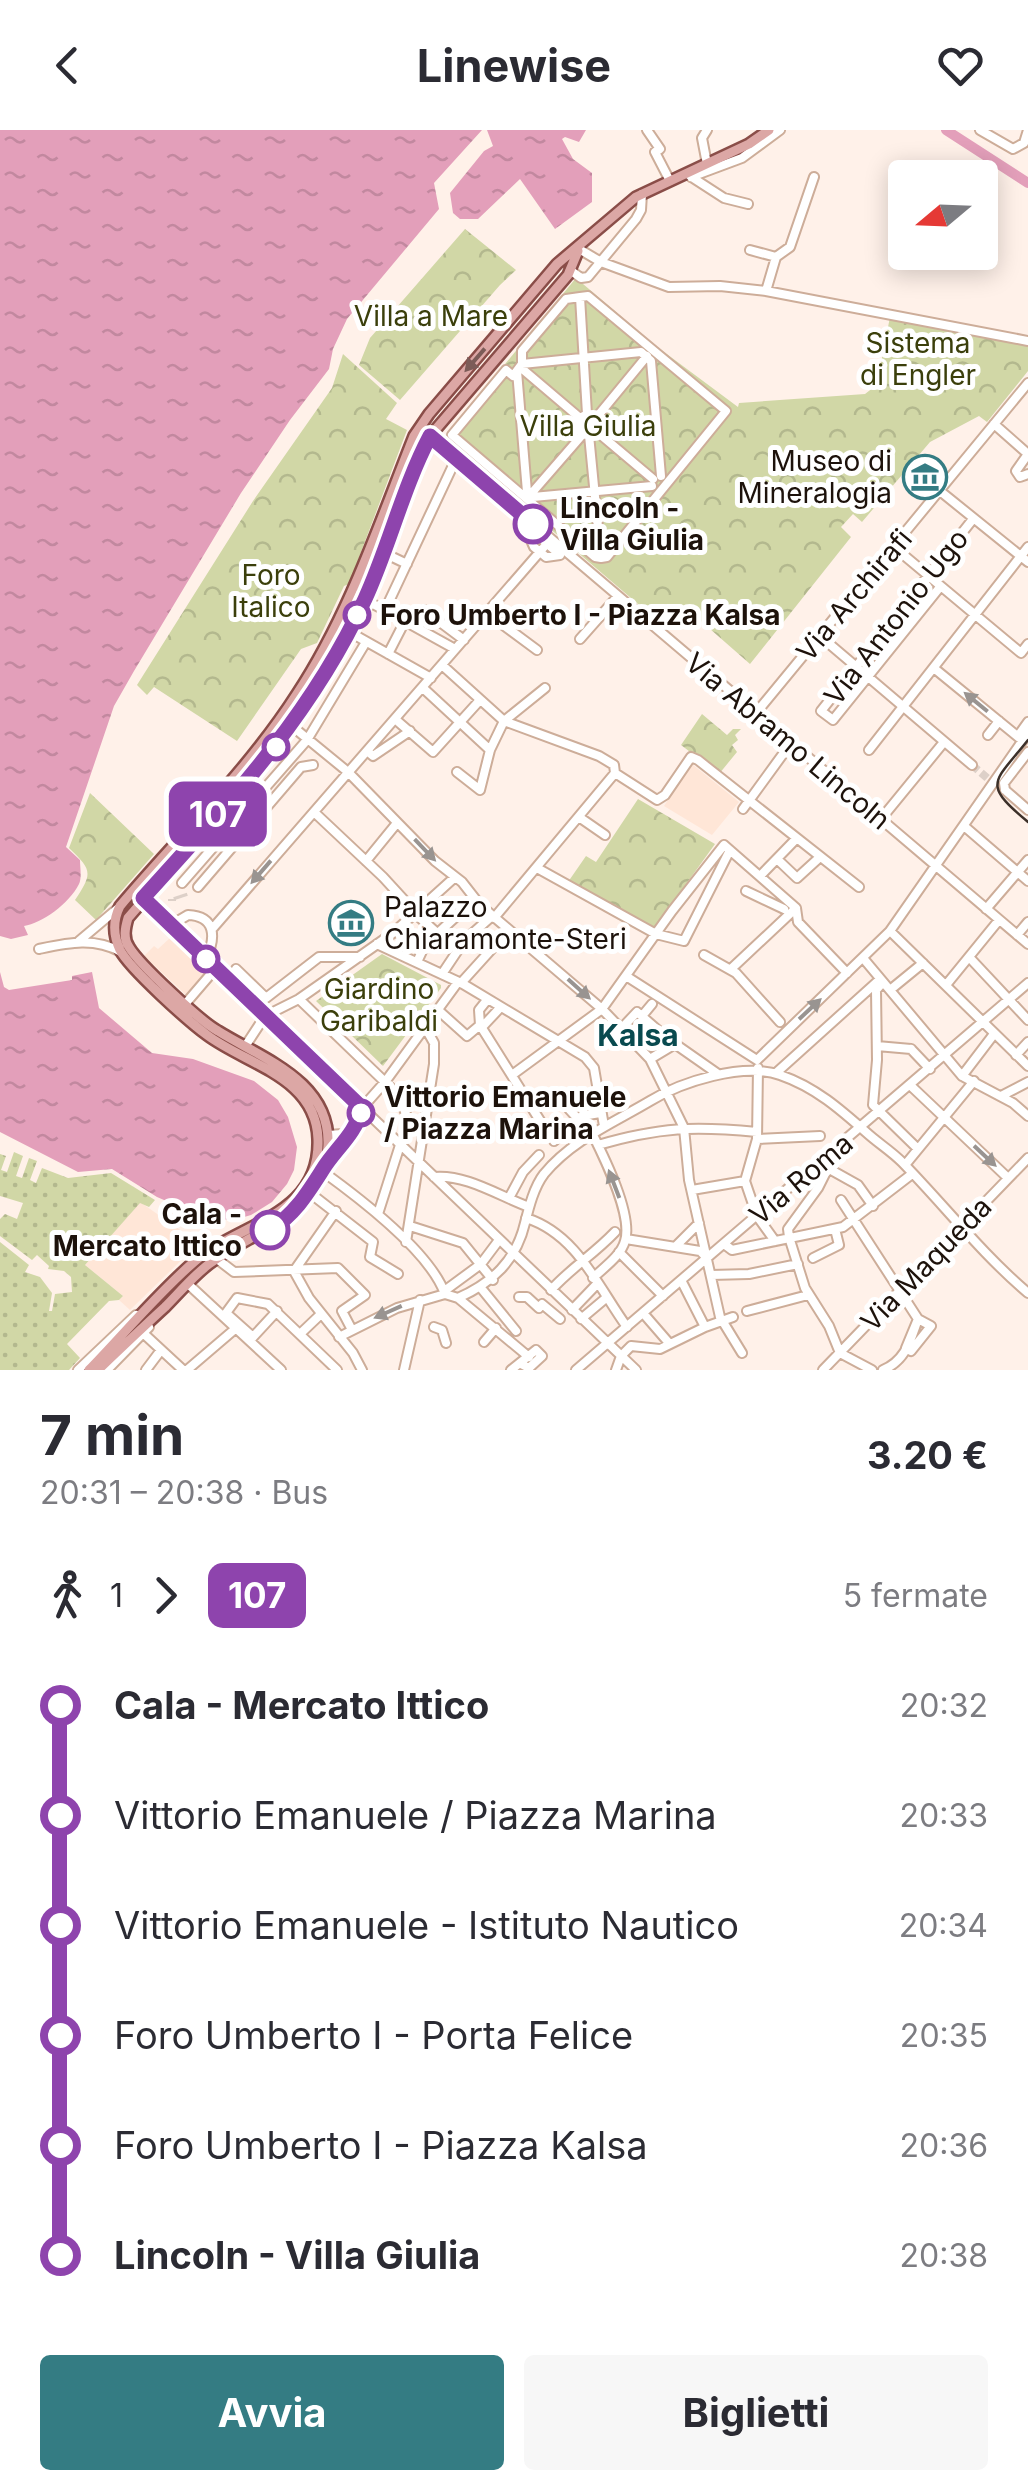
<!DOCTYPE html>
<html lang="it">
<head>
<meta charset="utf-8">
<style>
	:root { --surface:#fff; --page:#f7f7f7; --text:#2b2b33; --muted:#7c7c81; --accent:#347c83 }
	body { margin:0; font-family:Inter,sans-serif; background:var(--page); color:var(--text); height:100vh; display:flex; flex-direction:column; font-size:38px; white-space:nowrap }
	* { box-sizing:border-box; margin:0 }
	p { font-size:32px; color:var(--muted) }
	.icon { flex:none; width:55px; height:55px; fill:none; stroke:currentColor; stroke-width:2; stroke-linecap:round; stroke-linejoin:round }
	.map { position:relative; height:1240px; overflow:hidden }
	.details { display:flex; flex-direction:column; background:var(--surface); flex:1 }
	.details>* { flex:none }
	.badge { padding:0 20px; border-radius:15px; font-size:35px; line-height:65px }
	.needle { width:65px; rotate:251deg }
	.controls { position:absolute; left:888px; top:30px; display:grid; gap:20px }
	.controls a { display:grid; place-items:center; width:110px; height:110px; border-radius:10px; background:var(--surface); box-shadow:0 5px 25px #0003; font-size:50px }
	.map>.badge { position:absolute; translate:-50% -50%; box-shadow:0 0 0 5px #fff }
	.legs { display:flex; align-items:center; gap:15px; height:110px; padding:0 40px; font-size:32px }
	.legs p { margin-inline-start:auto }
	.summary { display:flex; align-items:center; justify-content:space-between; height:170px; padding:0 40px }
	h1 { font-size:55px; font-weight:700; line-height:75px }
	.button { display:flex; gap:20px; margin-top:auto; padding:20px 40px }
	.button a { flex:1; height:115px; border-radius:10px; background:var(--accent); color:#fff; font-size:40px; font-weight:700; line-height:115px; text-align:center }
	.button a+a { background:var(--page); color:var(--text) }
	ul { padding:0 40px; list-style:none }
	li { display:flex; align-items:center; gap:35px; height:110px; font-size:38px }
	li i { display:grid; place-items:center; width:15px; height:100%; margin:0 12px; background:currentColor }
	li i::after { content:''; width:25px; height:25px; margin:-12px; border:8px solid; border-radius:50%; background:var(--surface) }
	li p { margin-inline-start:auto }
	li:first-child i { background:linear-gradient(#0000 50%,currentColor 0) }
	li:last-child i { background:linear-gradient(currentColor 50%,#0000 0) }
	header { display:flex; justify-content:space-between; align-items:center; height:130px; padding:0 40px; background:var(--surface); font-size:45px; font-weight:700 }
	.map>svg:first-child { display:block }
</style>
</head>
<body>
<header><svg class="icon" aria-label="back" viewBox="0 0 24 24"><path d="M15 5l-7 7 7 7"/></svg>Linewise<svg class="icon" aria-label="heart" viewBox="0 0 24 24"><path d="M12 20l-8-8c-3-5 5-10 8-4 3-6 11-1 8 4z"/></svg></header>
<div class="map">
<svg width="1028" height="1240" viewBox="0 0 1028 1240">
	<defs>
		<pattern id="grass-dots" width="8" height="8" patternUnits="userSpaceOnUse" patternTransform="scale(2.5)"><rect width="8" height="8" fill="#d1d7a6"/><path d="M2 2h.1M6 6h.1" fill="none" stroke="#b3b88e" stroke-width="1.8" stroke-linecap="round"/></pattern>
		<pattern id="park-crowns" width="20" height="18" patternUnits="userSpaceOnUse" patternTransform="scale(2.5)"><rect width="20" height="18" fill="#d1d7a6"/><path d="M2 6a3 3 0 1 1 6 0M12 15a3 3 0 1 1 6 0" fill="none" stroke="#b3b88e"/></pattern>
		<pattern id="water-ripples" width="26" height="14" patternUnits="userSpaceOnUse" patternTransform="scale(2.5)"><rect width="26" height="14" fill="#e39fba"/><path d="M2 4q2-2 4 0t4 0M15 11q2-2 4 0t4 0" fill="none" stroke="#c2889f"/></pattern>
	</defs>
	<rect width="100%" height="100%" fill="#fff1e9"/>
	<path fill="#ffe6d7" d="M692 634 739 672 712 705 664 676Z
		M171 807 209 843 193 861 185 864 144 826 154 816 158 819Z
		M140 1072 199 1113 130 1180 119 1170 123 1166 85 1135Z"/>
	<path fill="url(#grass-dots)" d="M14 1022 23 1026 16 1046 22 1048 29 1028 37 1031 30 1050 36 1053 42 1038 68 1048 111 1043 155 1070 149 1077 140 1073 85 1135 123 1166 119 1170 109 1171 67 1214 80 1228 69 1240H0V1112L29 1135 25 1142 40 1147 52 1163 49 1181H52L55 1164 72 1162 71 1147 64 1141 48 1139 49 1136 37 1125 32 1130 0 1106V1089L5 1084 17 1089 23 1073 0 1066V1024L6 1026 1 1040 7 1042Z"/>
	<path fill="url(#park-crowns)" d="M465 99 516 140 500 155 400 270 359 235 370 208Z
		M576 148 656 216 738 277 739 273 865 264 874 257 878 248 890 187 1028 215V241L987 292 979 286 930 312 862 392 853 384 841 397 851 407 750 534 685 477 666 498 444 308Z
		M343 224 397 273 386 289 407 300 349 454 344 456 317 513 301 519 237 611 154 557 147 565 137 555 253 371 332 258Z
		M702 584 727 605 733 599H741L735 605 738 610 732 615 737 622 719 644 681 615Z
		M90 663 154 724 96 790 75 770C93 743 92 740 69 718Z
		M638 669 715 714 653 800 568 752 586 726 596 732Z
		M382 824 441 855V858L383 936 316 871Z"/>
	<path fill="url(#water-ripples)" d="M0 0H482L434 53 439 79 347 189 333 219 329 239 290 290 241 363 134 541 114 576 66 717 80 730C80 737 82 748 79 754 69 774 42 793 24 796L28 805 11 809 0 806Z
		M487 0H586L579 12 565 7 562 9 573 29 592 43V72L555 99 520 49 478 89H460L453 83 450 63 484 21 493 16Z
		M0 842 4 857 9 860 72 850V846L92 842 99 878 152 923 193 929 254 951 278 970 288 987 297 1017 294 1040 287 1054 272 1072 251 1085 234 1090 208 1089 157 1067 112 1039 78 1042 0 1002Z"/>
	<g fill="none" stroke-linecap="round" stroke-linejoin="round">
		<path stroke="#e39fba" stroke-width="10" d="M946 0 1028 53"/>
		<path stroke="#ddd0c8" stroke-width="8" stroke-dasharray="8 4" stroke-linecap="butt" d="M972 635 993 653
			M183 764 184 767
			M177 766 178 769
			M172 769V771"/>
		<defs>
			<path id="minor" d="M647 0 660 19 655 22 670 51
				M707 0 702 8 707 34
				M980 0 1013 19 1024 13 1028 0
				M690 46 724 68 748 74
				M691 47 742 28 780 0
				M579 119 601 132 669 157 720 156 766 161 1028 211
				M750 120 776 127
				M570 140 581 148 588 147 636 89 641 80 642 64
				M766 161 776 127 790 117 814 47
				M580 167 566 169 522 221V234L513 246 506 240 452 305 595 427 601 428 589 305
				M522 234 641 222 651 231 661 346
				M520 237 580 288
				M517 241 527 362 533 367 652 356
				M587 284 580 167 588 166 726 281 607 427 601 428
				M578 295a10 10 0 1 1 20 0a10 10 0 1 1-20 0Z
				M596 288 647 226
				M994 294 1028 324 1016 341 1020 347 1028 344
				M596 301 653 349
				M430 306 1028 814
				M940 361 1028 432
				M530 365 583 304
				M534 402 560 425 546 427 534 417 530 408Z
				M894 417 1021 523 1028 514
				M384 423 407 434
				M940 457 833 590 821 581 973 389
				M352 463 390 483
				M385 480 456 329
				M424 480 464 510
				M487 483 537 520
				M401 489 455 519
				M337 495 431 548
				M820 506 972 635
				M580 509 618 466
				M388 524 405 491
				M442 535 504 591 599 626 614 635 615 643 657 670 665 665 691 627 698 630 859 757
				M935 539 1022 610
				M423 558 490 620
				M756 583 1028 253
				M282 588 348 642 435 731 462 752 480 775 602 879 650 929 684 998 689 1050 720 1187 742 1223
				M395 589 433 622 480 570
				M504 591 545 558
				M988 605 999 591
				M1018 606 1028 592
				M869 620 1028 417
				M367 621 373 626 410 601
				M457 642 480 660 490 620 504 591
				M1005 660 1004 653 1028 622
				M1005 660 1028 680
				M743 679 791 613
				M314 682 383 747 416 783
				M579 687 605 705
				M881 689 944 612
				M964 696 1028 751
				M777 729 797 748 820 727
				M366 731 397 693
				M537 738 656 804 684 811 730 720
				M761 745 796 709
				M182 753 307 610 366 512
				M198 757 301 637 313 635
				M746 761 784 779
				M143 768 636 1240
				M986 779 1028 730
				M418 786 437 803
				M494 788 615 643
				M171 795 188 785C216 786 216 808 206 828
				M213 798 551 409
				M890 801 1028 936
				M1017 805 1028 792
				M79 811 117 779
				M377 814 463 854 585 927 594 938 604 996
				M39 819C68 813 94 807 121 822
				M704 825 736 843 780 892
				M969 827 1028 890
				M863 828 962 946 1013 973 1028 986
				M417 832 425 815 475 769
				M236 839 266 868 319 827H360
				M731 839 796 778
				M442 844 464 811 492 786
				M626 846 757 930
				M883 852 876 860 877 930 873 975 918 1019
				M461 853 509 800
				M946 855 999 790
				M890 860 923 833
				M299 869 385 952 398 965 406 984
				M186 873 216 838
				M438 880 467 906 480 895 479 880 487 870
				M265 886 299 869 393 803 455 747
				M642 886 652 874
				M480 895 549 1005
				M483 896 498 880
				M621 899 637 882 668 909 718 944
				M246 915 265 886
				M877 916 911 919
				M911 919 930 939
				M1016 925 1028 912
				M650 929 675 914
				M757 930 890 801 1028 603
				M776 943 877 852
				M512 945 602 879 672 781 724 715 796 778 798 792 847 843
				M962 946 994 904
				M911 956 1008 1048
				M1001 966 1028 952
				M582 971 584 987 579 990 569 979Z
				M592 1003C604 1027 633 1085 625 1111 621 1126 603 1138 593 1148
				M328 1005 343 1004 353 996
				M757 1009 820 1006
				M554 1011 582 986 600 983
				M598 1015C660 997 694 996 757 1002
				M905 1035 974 951
				M824 1036 858 1055 873 1076
				M323 1038 348 1009 362 978 385 952 458 852
				M827 1040 818 1058 788 1099 789 1107 805 1158 829 1196 840 1223 872 1240
				M322 1041C358 1067 430 1122 445 1164
				M434 1047C466 1044 499 1066 529 1077
				M745 1051 757 1009 758 938
				M745 1051 757 1086 775 1111
				M692 1060 745 1051
				M310 1063 373 1112 370 1127 398 1144
				M509 1068 523 1042 539 1025
				M841 1070 918 1189C910 1211 906 1230 883 1240
				M378 1084 400 1015
				M526 1088C577 1104 598 1157 627 1197
				M410 1096 463 1113 493 1150
				M626 1109 700 1121 704 1125
				M406 1112 434 934V913L425 897
				M724 1114 732 1120 843 1097 912 1044
				M676 1116 699 1093
				M619 1122 663 1166
				M813 1128 839 1115 835 1099
				M217 1129 234 1142 338 1138 365 1165 342 1181 352 1200
				M294 1141 309 1168 353 1223 362 1240
				M294 1141 336 1081
				M711 1145 749 1144 798 1134
				M681 1150 705 1197
				M188 1154 281 1240
				M481 1158 516 1201
				M551 1160C572 1137 593 1125 615 1102
				M445 1164 458 1168 529 1227
				M519 1167H527L539 1178
				M458 1168C492 1153 516 1131 525 1093 529 1077 534 1057 544 1044 572 1010 613 993 650 971 681 952 743 932 780 945 815 957 840 979 867 1003 878 1013 891 1021 902 1032 945 1076 981 1123 1028 1163
				M542 1174 560 1189
				M572 1180 596 1155
				M747 1181 808 1165
				M643 1183 669 1213
				M581 1189 606 1168
				M918 1189 931 1196 911 1221 906 1218Z
				M434 1197 442 1200 446 1213
				M143 1203 183 1240
				M300 1204 321 1184
				M253 1207 226 1183 237 1168 268 1174 337 1240
				M253 1207 277 1181
				M339 1207 397 1178 445 1164 447 1159 481 1134 499 1110
				M484 1212 496 1198
				M521 1234 529 1238 542 1226 538 1222
				M78 1240 136 1185
				M107 1240 149 1197
				M146 1240 161 1220
				M187 1240 235 1199
				M404 1240 420 1170
				M511 1240 536 1220 538 1222
				M576 1240 1028 853
				M616 1240 621 1226 631 1216 660 1219 705 1197 733 1187
				M823 1240 1028 1028"/>
			<path id="major" d="M89 1240C124 1204 157 1164 195 1131 239 1093 321 1086 318 1009 316 947 247 935 207 905 188 891 130 839 120 820 113 805 113 790 120 776 179 706 247 642 297 564 349 485 379 394 414 306L429 284 557 134 636 67 749 14 769 0
				M98 1240C120 1219 142 1198 165 1177 179 1163 193 1146 209 1134 254 1100 324 1084 328 1016 331 951 263 929 218 901 200 891 139 834 129 817 123 808 125 798 128 788L262 634 306 575 365 469 430 306 568 145 578 121"/>
		</defs>
		<use href="#minor" stroke="#cdad99" stroke-width="12"/>
		<use href="#major" stroke="#8a4d48" stroke-width="14"/>
		<use href="#minor" stroke="#fff" stroke-width="8"/>
		<use href="#major" stroke="#dca7a5" stroke-width="9"/>
		<path stroke="#3c3029" stroke-width="2.5" d="M1028 610C994 653 981 653 1028 692"/>
	</g>
	<defs><path id="oneway-solid" d="M-6-.8H1V-3.2L6.5 0L1 3.2V.8H-6Z" transform="scale(2.5)"/></defs>
	<use fill="#7c5c58" href="#oneway-solid" transform="translate(475 230) rotate(131)"/>
	<g fill="#999491">
		<use href="#oneway-solid" transform="translate(976 572) rotate(-141)"/>
		<use href="#oneway-solid" transform="translate(425 720) rotate(46)"/>
		<use href="#oneway-solid" transform="translate(261 742) rotate(131)"/>
		<use href="#oneway-solid" transform="translate(579 859) rotate(42)"/>
		<use href="#oneway-solid" transform="translate(810 879) rotate(-43)"/>
		<use href="#oneway-solid" transform="translate(985 1026) rotate(43)"/>
		<use href="#oneway-solid" transform="translate(614 1054) rotate(-111)"/>
		<use href="#oneway-solid" transform="translate(388 1182) rotate(156)"/>
	</g>
	<g fill="none" stroke-linecap="round" stroke-linejoin="round">
		<defs>
			<path id="line-1" d="M270 1100C295 1084 307 1064 323 1039 336 1018 355 1005 362 978L143 768C227 675 312 585 365 469 389 417 403 357 430 306L533 394"/>
		</defs>
		<use href="#line-1" stroke="#fff" stroke-width="22"/>
		<use href="#line-1" stroke="#8e44ad" stroke-width="15"/>
	</g>
	<defs>
		<symbol id="museum-ring" viewBox="-11 -11 22 22"><circle r="9.5" fill="#fff" stroke="#347c83" stroke-width="1.5"/><path d="M0-6L6-3V-2H-6V-3ZM-5-1h2V3h-2ZM-1-1h2V3h-2ZM3-1h2V3H3ZM-6 4H6V6H-6Z" fill="#347c83"/></symbol>
	</defs>
	<g fill-rule="evenodd">
		<use href="#museum-ring" x="900" y="322" width="50" height="50"/>
		<use href="#museum-ring" x="326" y="768" width="50" height="50"/>
	</g>
	<g fill="#fff" stroke="#8e44ad" stroke-width="5">
		<circle cx="533" cy="394" r="18"/>
		<circle cx="357" cy="485" r="12"/>
		<circle cx="276" cy="617" r="12"/>
		<circle cx="206" cy="829" r="12"/>
		<circle cx="361" cy="983" r="12"/>
		<circle cx="270" cy="1100" r="18"/>
	</g>
	<g text-anchor="middle" dominant-baseline="central" stroke-width="10" stroke-linejoin="round" paint-order="stroke">
		<g font-size="28" fill="#3b3f0b" stroke="#fff">
			<text x="431" y="186">Villa a Mare</text>
			<text x="918" y="213">Sistema<tspan x="918" dy="32">di Engler</tspan></text>
			<text x="588" y="296">Villa Giulia</text>
			<text x="271" y="445">Foro<tspan x="271" dy="32">Italico</tspan></text>
			<text x="379" y="859">Giardino<tspan x="379" dy="32">Garibaldi</tspan></text>
		</g>
		<g font-size="28" fill="#1d120b" stroke="#fff" text-anchor="end">
			<text x="892" y="331">Museo di<tspan x="892" dy="32">Mineralogia</tspan></text>
			<text x="384" y="777" text-anchor="start">Palazzo<tspan x="384" dy="32">Chiaramonte-Steri</tspan></text>
		</g>
		<g font-size="28" font-weight="bold" fill="#1d120b" stroke="#fff" text-anchor="start">
			<text x="560" y="378">Lincoln -<tspan x="560" dy="32">Villa Giulia</tspan></text>
			<text x="380" y="485">Foro Umberto I - Piazza Kalsa</text>
			<text x="384" y="967">Vittorio Emanuele<tspan x="384" dy="32">/ Piazza Marina</tspan></text>
			<text x="242" y="1084" text-anchor="end">Cala -<tspan x="242" dy="32">Mercato Ittico</tspan></text>
		</g>
		<g font-size="28" fill="#1d120b" stroke="#fff">
			<text transform="translate(854 465) rotate(-50)">Via Archirafi</text>
			<text transform="translate(896 487) rotate(-52)">Via Antonio Ugo</text>
			<text transform="translate(788 611) rotate(40)">Via Abramo Lincoln</text>
			<text transform="translate(801 1049) rotate(-40)">Via Roma</text>
			<text transform="translate(926 1134) rotate(-46)">Via Maqueda</text>
		</g>
		<g font-size="30" font-weight="bold" fill="#094a4f" stroke="#fff">
			<text x="638" y="905">Kalsa</text>
		</g>
	</g>
</svg>
<div class="controls">
<a><svg class="needle" viewBox="-14 -14 28 28"><path d="M0-13l5 13h-10z" fill="#e53935"/><path d="M0 13l5-13h-10z" fill="#7c7c81"/></svg></a>
</div>
<b class="badge" style="left:218px;top:684px;background:#8e44ad;color:#fff">107</b>
</div>
<section class="details">
<div class="summary"><div><h1>7 min</h1><p>20:31 – 20:38 · Bus</p></div><b>3.20 €</b></div>
<div class="legs"><svg class="icon" aria-label="walk" viewBox="0 0 24 24"><circle cx="13" cy="4" r="2"/><path d="M13 8l-2 6 4 7M11 14l-3 7M7 12l3-4h3l4 4"/></svg>1<svg class="icon" aria-label="forward" viewBox="0 0 24 24"><path d="M9 5l7 7-7 7"/></svg><b class="badge" style="background:#8e44ad;color:#fff">107</b><p>5 fermate</p></div>
<ul>
<li><i style="color:#8e44ad"></i><b>Cala - Mercato Ittico</b><p>20:32</p></li>
<li><i style="color:#8e44ad"></i><span>Vittorio Emanuele / Piazza Marina</span><p>20:33</p></li>
<li><i style="color:#8e44ad"></i><span>Vittorio Emanuele - Istituto Nautico</span><p>20:34</p></li>
<li><i style="color:#8e44ad"></i><span>Foro Umberto I - Porta Felice</span><p>20:35</p></li>
<li><i style="color:#8e44ad"></i><span>Foro Umberto I - Piazza Kalsa</span><p>20:36</p></li>
<li><i style="color:#8e44ad"></i><b>Lincoln - Villa Giulia</b><p>20:38</p></li>
</ul>
<div class="button"><a>Avvia</a><a>Biglietti</a></div>
</section>
</body>
</html>
